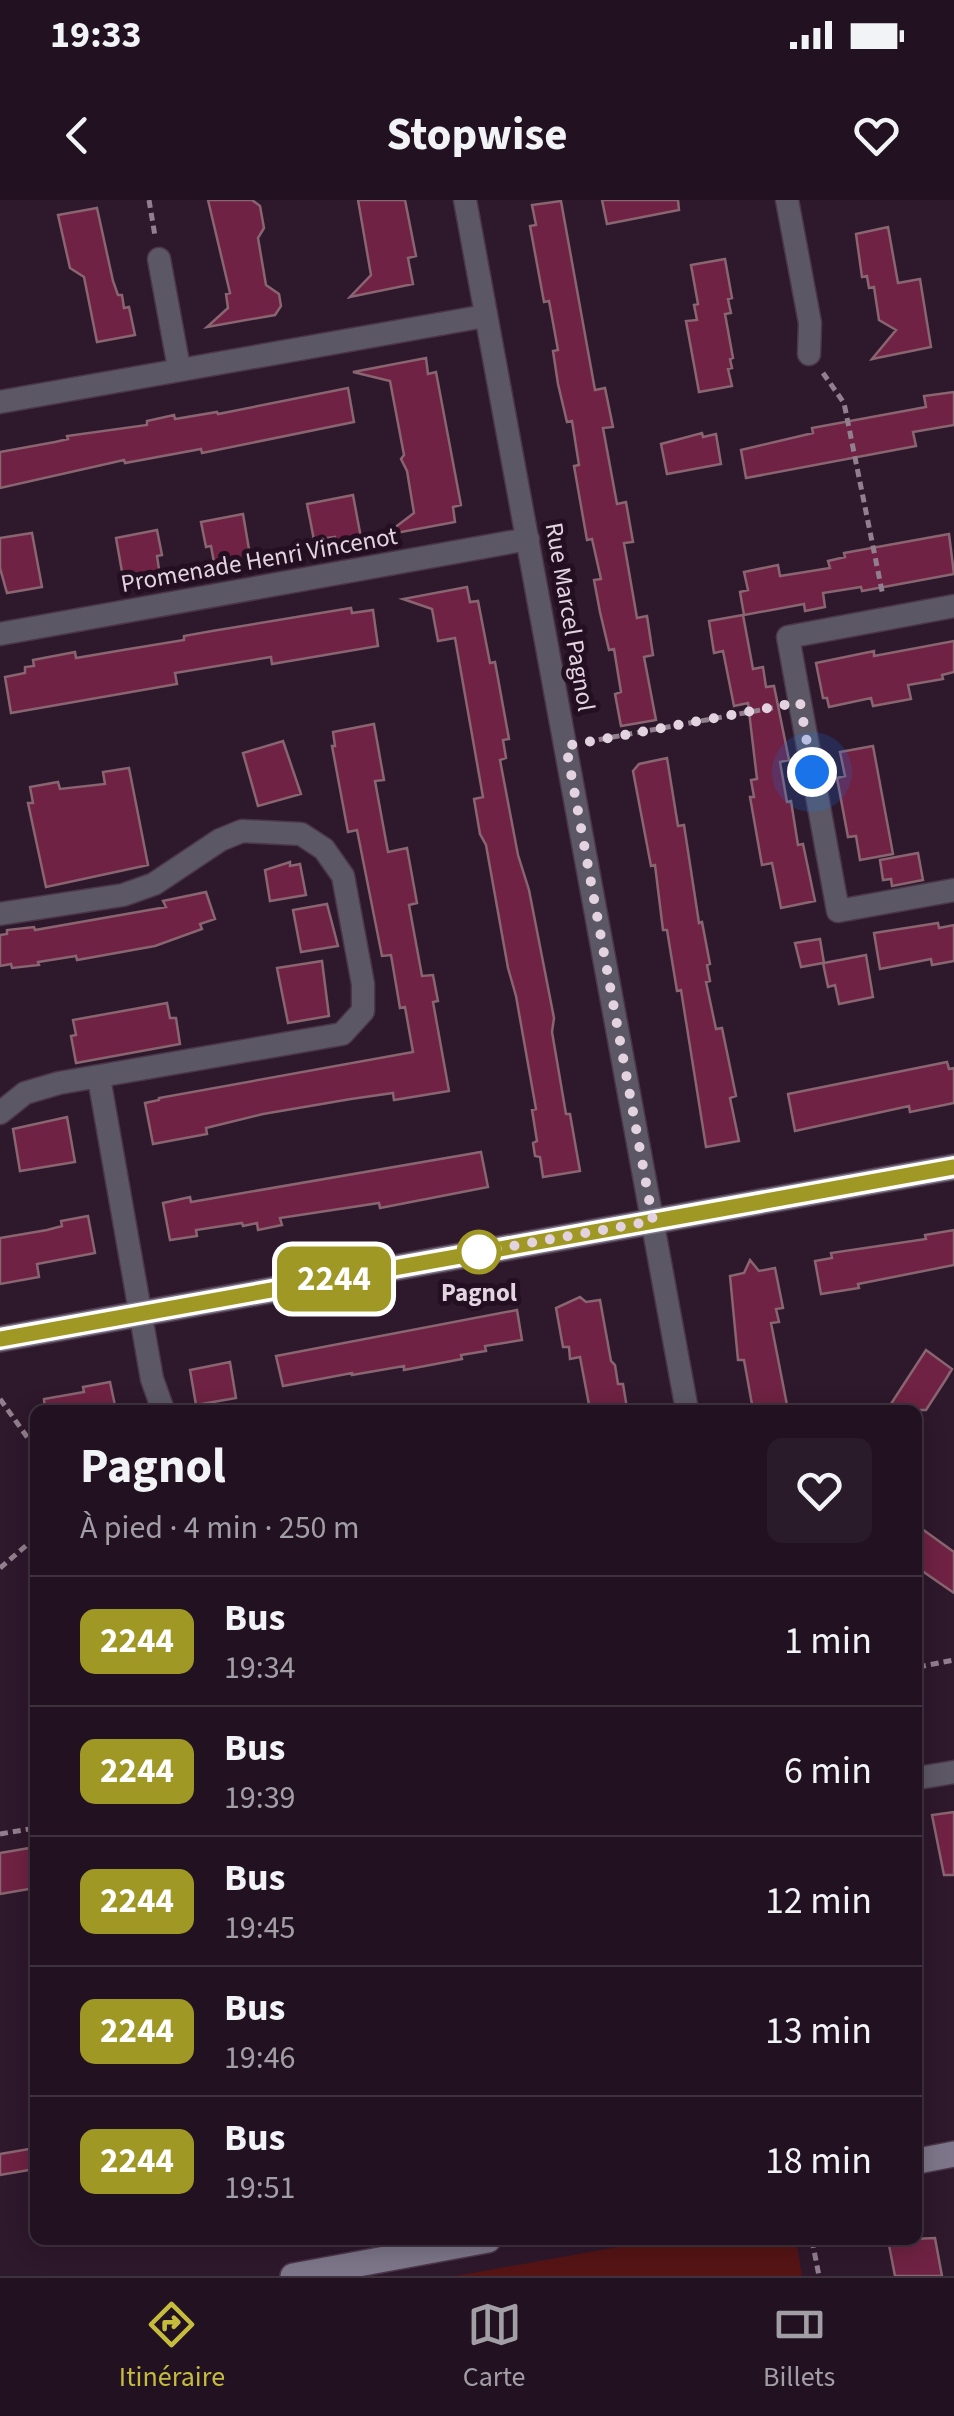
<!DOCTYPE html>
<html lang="fr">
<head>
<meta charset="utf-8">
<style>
	:root { --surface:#221221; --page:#2a1b2a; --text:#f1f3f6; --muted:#a29ea5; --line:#3f323f; --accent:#c5bc3d }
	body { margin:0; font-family:"Source Sans 3",sans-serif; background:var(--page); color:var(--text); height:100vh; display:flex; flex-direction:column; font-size:38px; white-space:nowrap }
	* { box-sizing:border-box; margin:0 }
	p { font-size:32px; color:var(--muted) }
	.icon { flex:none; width:55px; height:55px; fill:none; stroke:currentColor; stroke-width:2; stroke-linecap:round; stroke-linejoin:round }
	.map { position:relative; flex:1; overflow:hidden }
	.details { position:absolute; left:30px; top:1205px; width:892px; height:840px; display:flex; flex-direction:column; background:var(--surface); border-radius:15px; box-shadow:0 5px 25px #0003,0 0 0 2px var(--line) }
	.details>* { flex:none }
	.badge { padding:0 20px; border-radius:15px; font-size:35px; line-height:65px }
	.you { position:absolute; width:50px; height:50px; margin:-25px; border:8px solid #fff; border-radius:50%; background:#1a73e8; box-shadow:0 0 0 15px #1a73e833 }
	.map>.badge { position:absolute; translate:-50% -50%; box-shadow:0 0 0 5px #fff }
	.round { display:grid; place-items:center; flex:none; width:105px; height:105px; border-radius:15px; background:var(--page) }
	.head { display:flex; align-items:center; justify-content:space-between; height:170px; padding:0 50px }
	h1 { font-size:48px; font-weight:700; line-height:75px }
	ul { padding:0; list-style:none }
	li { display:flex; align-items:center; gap:30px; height:130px; padding:0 50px; border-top:2px solid var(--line) }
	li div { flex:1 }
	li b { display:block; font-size:38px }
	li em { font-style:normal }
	li .badge { min-width:110px; font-weight:700; text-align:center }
	.status { display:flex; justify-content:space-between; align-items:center; height:70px; padding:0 50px; background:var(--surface); direction:ltr }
	.status svg { height:28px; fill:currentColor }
	header { display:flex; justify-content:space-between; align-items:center; height:130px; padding:0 50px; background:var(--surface); font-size:45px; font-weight:700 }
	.tab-bar { display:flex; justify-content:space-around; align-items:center; height:140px; border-top:2px solid var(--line); background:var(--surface); font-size:28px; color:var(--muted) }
	.tab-bar a { display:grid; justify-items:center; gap:5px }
	.tab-bar .current { color:var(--accent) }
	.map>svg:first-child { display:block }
</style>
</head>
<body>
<div class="status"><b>19:33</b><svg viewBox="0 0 49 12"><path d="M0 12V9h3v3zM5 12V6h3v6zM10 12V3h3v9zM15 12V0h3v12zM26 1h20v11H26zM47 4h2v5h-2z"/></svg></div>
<header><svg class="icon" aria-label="back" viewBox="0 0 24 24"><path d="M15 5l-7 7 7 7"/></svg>Stopwise<svg class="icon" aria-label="heart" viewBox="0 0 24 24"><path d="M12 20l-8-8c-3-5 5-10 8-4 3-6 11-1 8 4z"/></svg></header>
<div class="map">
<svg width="954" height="2076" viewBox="0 0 954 2076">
	<rect width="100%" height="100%" fill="#2e182c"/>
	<path fill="#561415" d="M656 2040H796L802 2076H456Z"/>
	<path fill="#6f2243" stroke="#886570" stroke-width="2.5" d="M208 0H252L260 6 264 28 258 38 266 85 279 94 281 106 275 115 207 127 228 108 226 94 230 93Z
		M358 0H405L416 56 408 58 413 84 350 97 371 75Z
		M602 0H678L679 10 607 24Z
		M561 1 595 190 605 188 613 227 603 228 617 304 626 302 633 342 624 343 637 418 647 416 653 455 644 457 656 520 621 526 615 494 621 492 614 449 609 450 600 412 594 380 601 379 592 339 587 340 574 266 579 265 572 221 567 222 558 184 553 151 558 150 549 101 544 102 530 26 536 25 532 5Z
		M97 8 113 81 118 95H122L124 108 129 107 135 135 97 142 84 77 70 68 58 15Z
		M888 27 898 83 920 79 931 147 872 159 896 130 879 120 874 87 869 88 867 76 862 77 856 34Z
		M725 59 732 98 728 99 731 113 725 114 733 158 730 159 732 168 728 169 732 186 699 192 686 121 697 120 694 105 698 104 691 65Z
		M426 158 428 174 436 172 461 305 453 307 455 322 385 335 414 313 407 271 401 259 404 255 390 181 353 172Z
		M348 188 354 222 202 253 201 249 125 263 124 260 0 288V252L55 242 68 239 67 236 147 225V221L174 215 175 219 217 212 218 214Z
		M954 192V225L913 232 916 246 746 278 741 250 813 233 812 228 926 207 924 196Z
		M702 233 703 237 716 234 721 264 667 274 661 244Z
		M353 295 361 338 336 342 335 337 314 340 307 304Z
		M243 314 251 361 215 368 211 346 206 347 201 322Z
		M157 330 162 355 157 356 160 376 124 383 116 338Z
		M32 333 42 387 7 393 0 368V338Z
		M949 334 954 374 862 391 861 387 823 393 825 407 805 411 804 404 744 415 740 392 748 390 744 372 778 365 780 376 830 368 828 361 845 357 844 353Z
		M467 387 470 402 478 401 490 463 495 462 509 539 503 540 506 558 500 560 518 655 529 690 554 818 552 832 566 914H570L580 971 543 977 540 957 535 956 533 943 537 941 532 910 536 909 516 796 508 768 486 645 480 634 474 599 483 597 455 438 438 441 432 409 403 399Z
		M351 408 352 413 373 410 378 446 272 464 271 457 175 473 177 484 11 513 5 477 25 473V467L34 466 33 460 75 452 76 458 123 450 184 440V436L212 431Z
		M743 415 753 469 763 467 766 487 774 486 789 560 780 562 787 602 791 601 798 645 803 644 815 701 781 708 772 663 762 665 750 597H754L751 580 757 579 748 503 734 506 723 451 714 453 709 421Z
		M954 441V472L942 475 943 479 908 485 911 499 873 506 871 498 829 507 827 498H823L816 463 874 451V456Z
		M374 524 384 580 375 581 388 652 407 648 417 703 409 705 422 776 433 775 438 801 433 802 449 891 394 900 393 893 351 899 263 914 206 928 207 934 153 944 145 903 159 900V898L413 852 405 807 400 808 391 755 382 756 357 630 348 632 332 546H335L333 532Z
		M283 541 301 594 258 606 243 553Z
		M873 546 893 654 860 660 856 636 848 637 837 578 845 576 840 552Z
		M667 558 678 626 684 625 699 723 702 722 710 764 707 765 710 781 706 782 716 829 722 828 736 896 730 898 739 941 706 947 681 790 677 791 667 730H663L655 665 651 666 633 571 639 564Z
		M129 568 148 665 46 687 28 603H33L30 587 58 582 60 589 105 584 103 572Z
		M918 653 923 680 892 686 891 679 883 680 880 660Z
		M290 662V666L300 664 306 695 270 701 265 670Z
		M206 692 215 719 200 724 202 729 155 746 77 760 76 756 38 762 39 765 12 768 11 764 0 766V735L7 734V730L34 727 35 730 166 707 163 701Z
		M327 704 338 746 301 752 293 710Z
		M938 723 939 728 954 725V761L932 765 931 759 880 769 874 733Z
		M820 739 824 763 866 755 873 797 839 804 835 785 828 787 823 763 801 767 795 743Z
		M322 761 329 816 288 823 277 768Z
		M167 803 170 818H176L180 844 76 863 71 836 76 835 73 820Z
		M947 862 949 869 954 868V903L910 912 909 906 795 931 788 894Z
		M67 917 75 962 20 971 13 929Z
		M481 952 488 987 380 1008 379 1003 280 1018 282 1025 258 1030 257 1023 243 1026 242 1023 196 1030 197 1036 170 1040 163 1003 190 997 191 1002Z
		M88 1016 95 1053 37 1064 39 1077 0 1084V1038L47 1030 62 1026 61 1021Z
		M954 1030V1065L858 1084 859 1088 821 1094 815 1061 832 1058 831 1053 926 1039 925 1035Z
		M750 1060 759 1071 775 1068 783 1108 776 1109 779 1122 771 1123 788 1210H753L744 1160H738L730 1076 744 1073Z
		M580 1097 586 1102 600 1100 611 1161 615 1165 618 1184H623L627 1208 590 1210 580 1157 570 1159 569 1147H563L556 1108Z
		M517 1110 522 1140 485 1146 486 1151 461 1155 462 1159 404 1170V1166L352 1175V1173L283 1186 276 1156Z
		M926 1150 952 1169 946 1179 926 1210H887Z
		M230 1162 236 1198 196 1205 190 1170Z
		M110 1182 116 1210H45L44 1199 84 1192 83 1187Z
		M918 1326 954 1352V1393L918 1368Z
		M954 1612V1675H944L932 1615Z
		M35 1647V1688L0 1694V1653Z
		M35 1948V1969L0 1975V1954Z
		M935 2038 942 2076H895L888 2040Z"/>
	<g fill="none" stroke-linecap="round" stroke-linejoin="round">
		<defs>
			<path id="street" d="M465 0 687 1210
				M787 0 810 123 809 154
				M159 59 179 168
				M0 202 485 116
				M954 406 788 437 838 711 954 690
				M0 434 528 339
				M0 714 123 695 154 684 220 640 242 631 301 634 324 649 343 676 363 784V811L342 834 59 883 25 893 0 913
				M99 878 152 1179 163 1210
				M918 1578 954 1572"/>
			<path id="secondary" d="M0 1139 954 967
				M918 1961 954 1954
				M293 2076 488 2040"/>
		</defs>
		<use href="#street" stroke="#4b3649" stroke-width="25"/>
		<use href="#secondary" stroke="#4b3649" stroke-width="28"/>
		<path stroke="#917e8e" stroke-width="5" stroke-dasharray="8 5" stroke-linecap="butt" d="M149 0 155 36
			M823 173 844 203 883 396
			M586 542 777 507
			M0 1199 35 1248
			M0 1368 35 1338
			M918 1467 954 1460
			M0 1634 35 1628
			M812 2040 819 2076"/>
		<use href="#street" stroke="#5c5764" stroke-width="22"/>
		<use href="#secondary" stroke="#7d7589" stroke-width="25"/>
	</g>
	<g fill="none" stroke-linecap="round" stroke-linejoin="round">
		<defs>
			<path id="line" d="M0 1139 954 967"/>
		</defs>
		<use href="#line" stroke="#fff" stroke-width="22"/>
		<use href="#line" stroke="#9f9825" stroke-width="15"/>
		<path stroke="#e3d3e0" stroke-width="10" stroke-dasharray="0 18" d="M479 1052 653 1021 566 546 800 502 812 572"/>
	</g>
	<circle fill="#fff" stroke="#9f9825" stroke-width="5" cx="479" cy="1052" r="20"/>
	<g text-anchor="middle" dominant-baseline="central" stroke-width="10" stroke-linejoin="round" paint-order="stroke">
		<g font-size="25" fill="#e3d3e0" stroke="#240f22">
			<text transform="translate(259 360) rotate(-10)">Promenade Henri Vincenot</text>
			<text transform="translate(570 417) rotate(80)">Rue Marcel Pagnol</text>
		</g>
		<g font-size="25" font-weight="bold" fill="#e3d3e0" stroke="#240f22">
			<text x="479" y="1093">Pagnol</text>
		</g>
	</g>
</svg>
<div class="you" style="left:812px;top:572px"></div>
<b class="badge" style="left:334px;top:1079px;background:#9f9825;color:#fff">2244</b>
<section class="details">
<div class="head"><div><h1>Pagnol</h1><p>À pied · 4 min · 250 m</p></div><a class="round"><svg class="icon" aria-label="heart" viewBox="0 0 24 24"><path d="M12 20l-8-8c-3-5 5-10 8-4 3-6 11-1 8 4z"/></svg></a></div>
<ul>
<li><span class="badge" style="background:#9f9825;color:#fff">2244</span><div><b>Bus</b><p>19:34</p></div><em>1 min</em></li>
<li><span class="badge" style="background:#9f9825;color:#fff">2244</span><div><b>Bus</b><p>19:39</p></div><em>6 min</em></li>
<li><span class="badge" style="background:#9f9825;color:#fff">2244</span><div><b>Bus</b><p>19:45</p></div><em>12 min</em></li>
<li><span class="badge" style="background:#9f9825;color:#fff">2244</span><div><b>Bus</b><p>19:46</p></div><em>13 min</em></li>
<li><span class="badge" style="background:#9f9825;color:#fff">2244</span><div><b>Bus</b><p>19:51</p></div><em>18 min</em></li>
</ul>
</section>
</div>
<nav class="tab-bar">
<a class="current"><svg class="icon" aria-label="directions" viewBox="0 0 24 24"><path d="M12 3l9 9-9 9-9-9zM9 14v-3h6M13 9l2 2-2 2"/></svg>Itinéraire</a>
<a><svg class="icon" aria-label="map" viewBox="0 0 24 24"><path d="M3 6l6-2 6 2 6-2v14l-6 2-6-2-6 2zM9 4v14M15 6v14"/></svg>Carte</a>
<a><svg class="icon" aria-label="tickets" viewBox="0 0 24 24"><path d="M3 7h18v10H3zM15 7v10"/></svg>Billets</a>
</nav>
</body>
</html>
